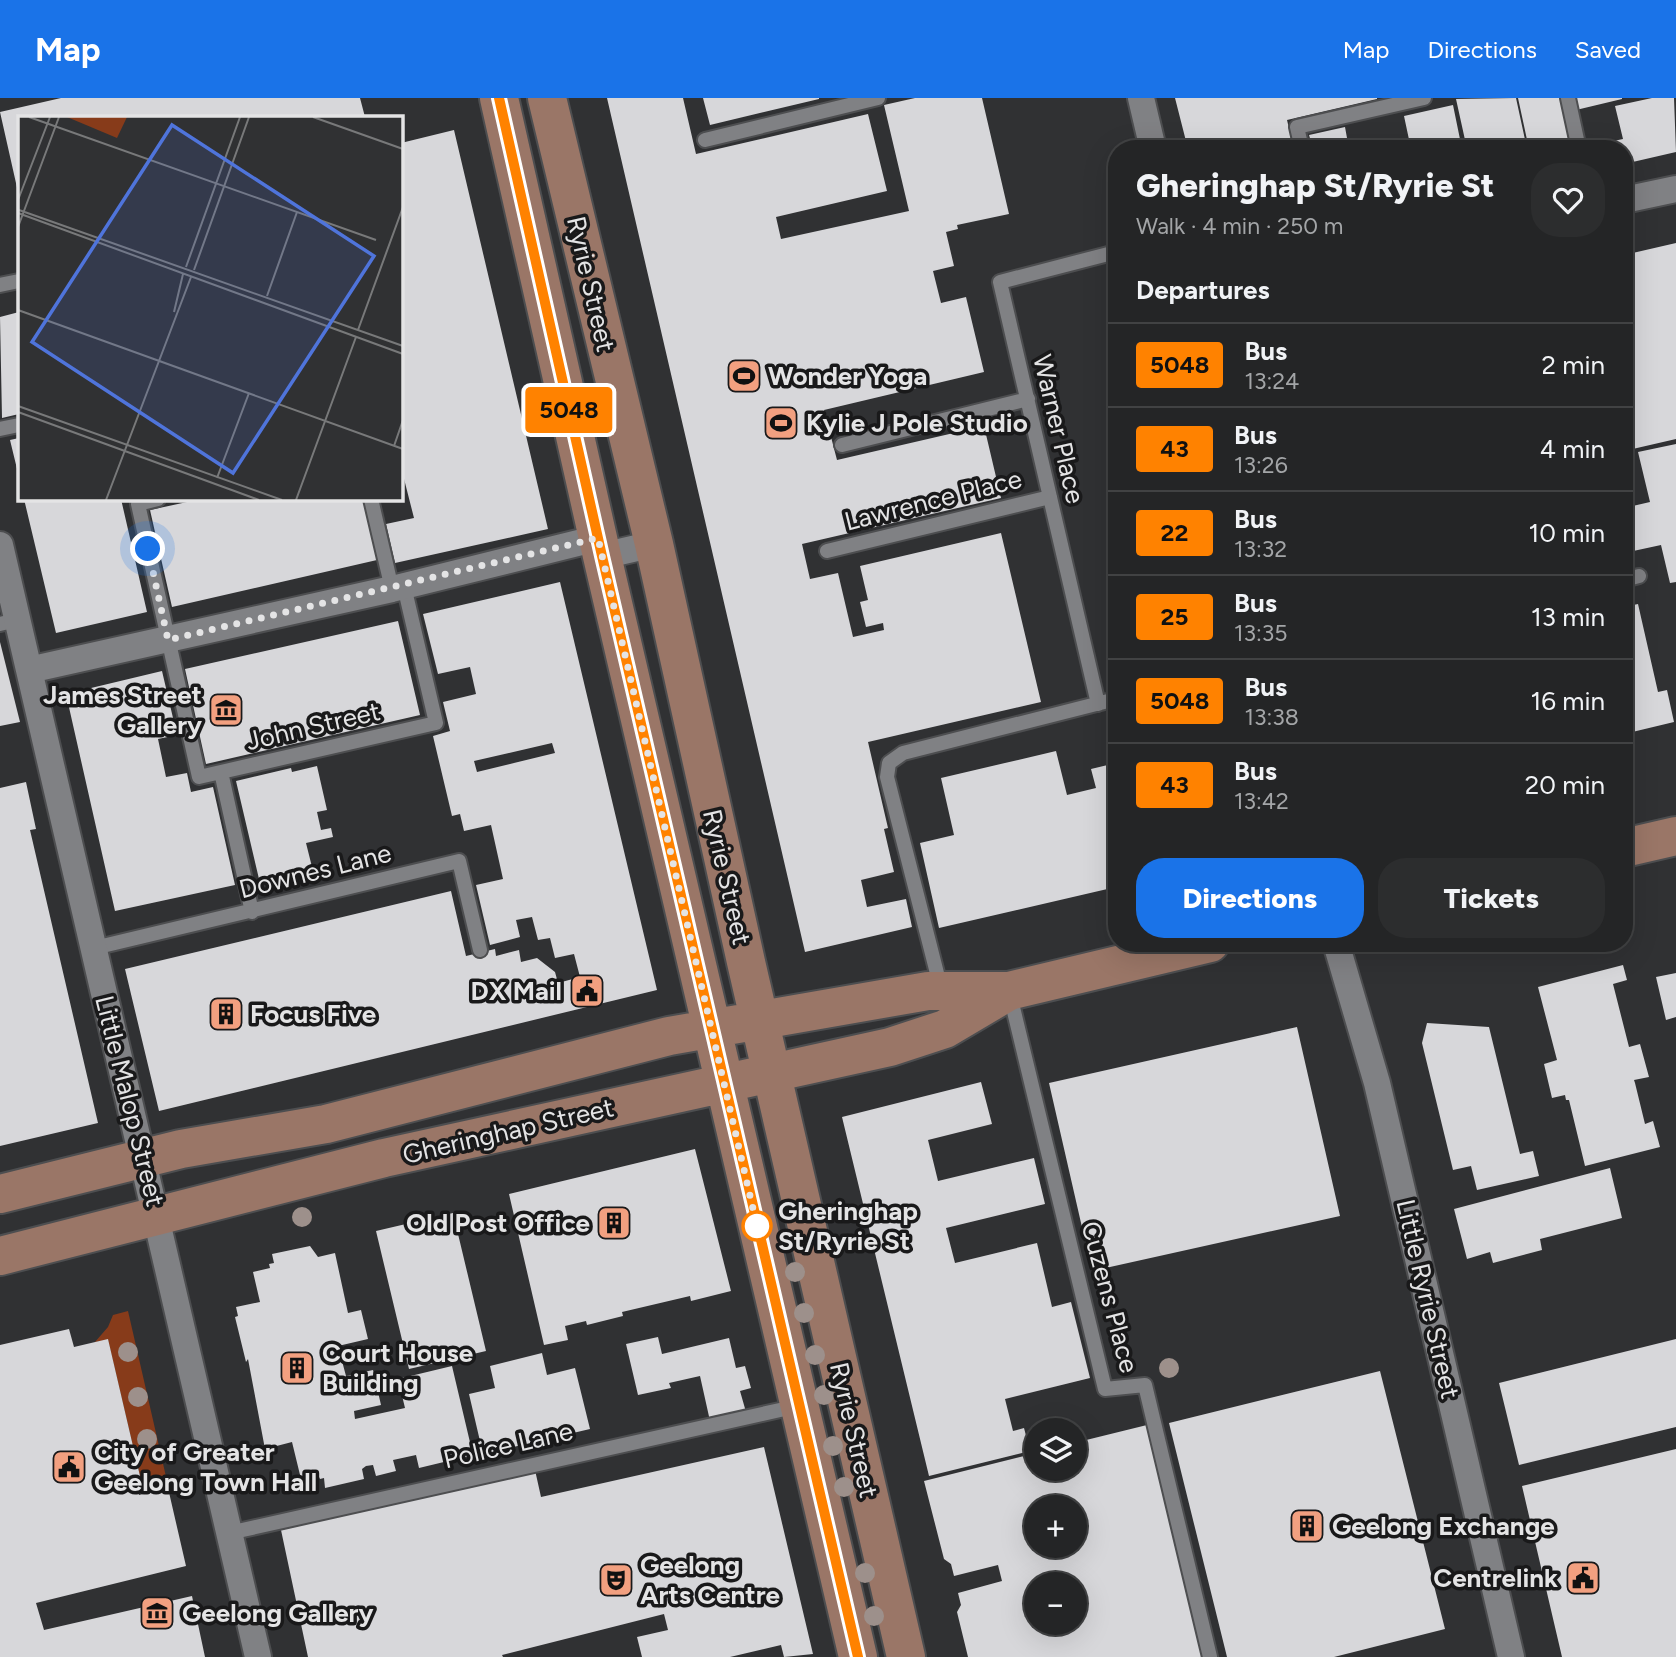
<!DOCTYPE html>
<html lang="en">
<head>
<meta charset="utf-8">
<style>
	:root { --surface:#242526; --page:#2c2d2e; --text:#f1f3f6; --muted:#a3a5a7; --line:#414243; --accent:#1a73e8 }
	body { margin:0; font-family:Figtree,sans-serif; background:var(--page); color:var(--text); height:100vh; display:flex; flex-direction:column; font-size:26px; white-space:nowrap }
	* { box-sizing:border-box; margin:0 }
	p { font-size:23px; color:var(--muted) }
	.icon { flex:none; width:38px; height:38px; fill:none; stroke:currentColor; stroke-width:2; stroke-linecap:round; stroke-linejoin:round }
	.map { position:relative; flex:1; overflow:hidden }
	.panel { position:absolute; left:1108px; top:42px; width:525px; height:812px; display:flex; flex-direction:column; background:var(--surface); border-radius:28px; box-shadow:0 7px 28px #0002,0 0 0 2px var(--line) }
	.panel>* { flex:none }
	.badge { padding:0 14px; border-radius:5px; font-size:24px; line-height:46px }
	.tools { position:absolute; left:1024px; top:1320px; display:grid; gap:14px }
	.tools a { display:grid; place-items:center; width:63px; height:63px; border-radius:50%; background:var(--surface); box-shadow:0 7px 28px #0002,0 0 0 2px var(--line); font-size:35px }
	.you { position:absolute; width:35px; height:35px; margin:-18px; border:5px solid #fff; border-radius:50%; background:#1a73e8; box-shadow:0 0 0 10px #1a73e833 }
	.map>.badge { position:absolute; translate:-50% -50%; box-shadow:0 0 0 4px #fff }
	h2 { padding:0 28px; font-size:26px; line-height:63px }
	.round { display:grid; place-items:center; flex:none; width:74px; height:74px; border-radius:28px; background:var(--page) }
	.summary { display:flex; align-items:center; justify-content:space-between; height:119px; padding:0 28px }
	h1 { font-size:33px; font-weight:800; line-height:52px }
	.button { display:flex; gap:14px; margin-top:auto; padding:14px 28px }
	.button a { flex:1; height:80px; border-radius:28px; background:var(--accent); color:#fff; font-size:28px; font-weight:800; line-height:80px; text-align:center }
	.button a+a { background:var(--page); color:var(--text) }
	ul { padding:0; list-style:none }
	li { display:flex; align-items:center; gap:21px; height:84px; padding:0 28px; border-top:2px solid var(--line) }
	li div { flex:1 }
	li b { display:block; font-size:26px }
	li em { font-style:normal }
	li .badge { min-width:77px; font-weight:700; text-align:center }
	header { display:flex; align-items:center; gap:42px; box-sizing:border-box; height:98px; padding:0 35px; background:var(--accent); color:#fff }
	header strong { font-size:33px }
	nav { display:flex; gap:38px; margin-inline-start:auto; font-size:24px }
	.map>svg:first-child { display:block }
</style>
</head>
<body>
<header>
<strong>Map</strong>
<nav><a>Map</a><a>Directions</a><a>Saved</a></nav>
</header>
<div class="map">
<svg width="1676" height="1559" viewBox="0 0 1676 1559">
	<rect width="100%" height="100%" fill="#303133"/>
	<path fill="#873b1a" d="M128 1213 167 1383 143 1391 108 1242 95 1244 108 1229 113 1217Z"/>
	<path fill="#d7d7da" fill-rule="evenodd" d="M61 0H360L365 19H19L18 94 0 14Z
		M607 0H683L696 56 868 16 887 93 776 119 781 141 909 113 884 7 915 0H982L1009 116 957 127 958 131 946 134 954 168 933 173 941 205 966 199 984 274 824 312 837 362 984 328 1001 400 802 446 810 481 838 475 853 539 884 532 883 525 866 529 860 504 868 502 860 468 1001 435 1041 604 868 644 888 730 884 731 894 774 861 782 867 809 906 801 912 829 805 854Z
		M703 0H819V1L710 27Z
		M1175 0H1377V1L1287 22 1294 51H1188Z
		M1516 0 1527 51H1467L1456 1Z
		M1518 0H1562L1573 51H1529Z
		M1573 0H1622V1L1576 12Z
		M1652 0H1674L1676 54 1624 66V51H1601L1599 46 1623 41 1615 8Z
		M1453 7 1462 51H1411L1404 18Z
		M1345 29 1349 51H1313L1309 37Z
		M454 32 548 431 395 465 386 426 414 420 401 369V45Z
		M1676 145V341L1624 353V251L1631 249 1624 218V157Z
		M19 214V316L2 320 0 219Z
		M19 340V375H18L10 342Z
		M1676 346V484L1670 485 1661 447 1624 455V410L1650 404 1638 354Z
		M24 401H121L147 514 56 535Z
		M201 401H363L377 462 172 509 150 412Z
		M560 484 657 892 159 1013 125 871 451 793 466 858 495 851 496 858 519 852 521 864 537 860 555 874 558 885 580 879 574 856 555 860 550 840 538 842 532 819 516 822 520 839 490 847 476 787 503 781 491 727 464 733 460 716 452 718 433 638 450 633 443 604 476 596 470 569 438 576 423 516ZM552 645 555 655 477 674 474 663Z
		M1638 506 1658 594 1667 592 1674 624 1624 636V509Z
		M398 523 420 617 206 666 185 571Z
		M0 544 20 624 0 628Z
		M162 573 177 637 158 641 166 679 187 675 191 694 213 689 235 787 115 813 66 596Z
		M1056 653 1067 697 1096 690 1091 671 1116 665V789L939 830 920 745 954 737 941 680Z
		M317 668 327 712 317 714 321 732 331 730 333 739 306 745 312 769 259 781 236 683 291 670 292 674Z
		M26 684 36 731 30 732 98 1025 0 1048V690Z
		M1623 867 1627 882 1613 886 1629 949 1640 946 1649 979 1634 982 1635 985 1645 1026 1653 1023 1660 1049 1585 1068 1569 1002H1566L1565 997 1552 1000 1544 966 1557 962 1538 889Z
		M1676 875V919L1666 922 1656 879Z
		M1427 925 1489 929 1520 1056 1533 1053 1539 1078 1477 1092 1471 1068 1453 1072 1422 945Z
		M1297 929 1340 1118 1092 1173 1049 985Z
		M981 984 992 1026 928 1042 938 1083 1034 1060 1045 1106 946 1130 955 1165 1037 1145 1052 1209 1071 1204 1090 1280 1005 1301 1013 1333 1024 1330 1030 1353 929 1378 842 1019Z
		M695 1051 731 1193 691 1203 690 1198 622 1214 623 1218 587 1227 586 1223 565 1228 568 1242 544 1247 509 1096Z
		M1610 1070 1622 1120 1540 1141 1542 1152 1493 1165 1490 1154 1467 1161 1454 1111Z
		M453 1115 486 1253 409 1271 376 1133Z
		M310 1148 318 1159 335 1155 348 1215 361 1212 368 1241 338 1248 346 1278 373 1272 381 1307 354 1313 355 1321 405 1310 398 1281 452 1268 473 1357 419 1370 416 1357 393 1362 396 1373 376 1378 373 1367 366 1368 362 1371 364 1381 325 1390 324 1380 320 1381 318 1377 301 1381 292 1344 265 1351 248 1261 246 1264 235 1219 238 1218 236 1209 260 1204 253 1174 270 1170 269 1166 274 1165 272 1156Z
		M69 1231 74 1249 108 1241 143 1391 137 1392 139 1397 168 1390 186 1468 36 1505 44 1532 192 1498 205 1559H0V1247Z
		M658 1239 662 1256 729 1240 736 1270 745 1268 751 1290 740 1293 746 1314 710 1323 700 1278 669 1285 671 1290 638 1297 626 1246Z
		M1676 1241V1329L1519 1367 1499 1285Z
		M542 1255 547 1277 575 1270 590 1331 483 1356 469 1296 495 1290 490 1268Z
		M1380 1273 1445 1531 1334 1559H1227L1169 1325Z
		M1147 1327 1202 1559H968L957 1514 961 1507 958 1495 1002 1483 998 1467 954 1478 951 1466 944 1461 924 1383 1036 1355V1370H1074V1345ZM1036 1409H1074V1447H1036ZM1036 1486H1074V1524H1036Z
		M764 1349 813 1556 784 1559 781 1547 730 1559H642L637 1539 668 1532 664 1516 502 1557 503 1559H308L281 1432 535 1372 541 1399Z
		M1676 1351V1559H1562L1522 1388Z"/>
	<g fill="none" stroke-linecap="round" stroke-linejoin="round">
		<defs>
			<path id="lane" d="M1568 0 1579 51
				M705 42 878 0
				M1302 51 1297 29 1424 0
				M0 187 19 183
				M0 331 19 327
				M842 347 1028 301
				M158 401 138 406 199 679 436 625 404 488
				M371 401 392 491
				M827 453 1050 399
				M1624 482 1639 478
				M0 526 17 522
				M1098 606 1000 184 1116 154
				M221 674 252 814
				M94 850 459 763 480 852
				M941 891 887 679 889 665 903 655 1116 601
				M1010 897 1105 1291 1145 1287 1210 1559
				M229 1435 798 1308"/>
			<path id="street" d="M1141 0 1153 51
				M1624 102 1676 91
				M0 447 258 1559
				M602 458 654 446
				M29 572 392 491 598 440
				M1336 845 1377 985 1511 1559"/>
			<path id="secondary" d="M499 0 602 458 858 1559
				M547 0 654 446 746 864 906 1559
				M1624 750 1676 738
				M0 1096 181 1051 326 1026 669 938 928 893H1009L1210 845
				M0 1158 384 1060 890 949 945 931 1009 893"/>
		</defs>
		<use href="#lane" stroke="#4d4e50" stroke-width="18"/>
		<use href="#street" stroke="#4d4e50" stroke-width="30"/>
		<use href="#secondary" stroke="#4d4e50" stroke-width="42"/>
		<use href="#lane" stroke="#808184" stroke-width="14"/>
		<use href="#street" stroke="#808184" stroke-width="26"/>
		<use href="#secondary" stroke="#9a7667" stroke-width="38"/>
	</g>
	<g fill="#9d908b">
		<circle cx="302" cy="1119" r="10"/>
		<circle cx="795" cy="1174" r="10"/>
		<circle cx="804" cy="1215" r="10"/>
		<circle cx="128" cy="1254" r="10"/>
		<circle cx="815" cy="1257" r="10"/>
		<circle cx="1169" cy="1270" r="10"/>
		<circle cx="824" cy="1297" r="10"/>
		<circle cx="138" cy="1299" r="10"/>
		<circle cx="147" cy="1341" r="10"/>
		<circle cx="833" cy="1348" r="10"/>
		<circle cx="844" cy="1389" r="10"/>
		<circle cx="865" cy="1475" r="10"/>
		<circle cx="874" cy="1518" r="10"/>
	</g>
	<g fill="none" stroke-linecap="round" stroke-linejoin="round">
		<defs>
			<path id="line" d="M499 0 602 458 858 1559"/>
		</defs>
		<use href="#line" stroke="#fff" stroke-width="16"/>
		<use href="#line" stroke="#ff8200" stroke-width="10"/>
		<path stroke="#e4e4e5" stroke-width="7" stroke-dasharray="0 12.6" d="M148 451 168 542 598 440 757 1128"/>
	</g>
	<defs>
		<symbol id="stadium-square" viewBox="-11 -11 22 22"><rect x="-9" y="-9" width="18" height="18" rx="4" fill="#f2a080" stroke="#19191a"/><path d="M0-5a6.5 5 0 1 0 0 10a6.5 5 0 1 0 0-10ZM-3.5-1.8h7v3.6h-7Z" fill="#111"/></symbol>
		<symbol id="museum-square" viewBox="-11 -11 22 22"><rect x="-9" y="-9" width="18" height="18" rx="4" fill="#f2a080" stroke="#19191a"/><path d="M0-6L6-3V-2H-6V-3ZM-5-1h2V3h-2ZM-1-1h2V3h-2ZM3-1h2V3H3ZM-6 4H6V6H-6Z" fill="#111"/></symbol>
		<symbol id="civic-square" viewBox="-11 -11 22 22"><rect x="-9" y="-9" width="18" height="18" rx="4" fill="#f2a080" stroke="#19191a"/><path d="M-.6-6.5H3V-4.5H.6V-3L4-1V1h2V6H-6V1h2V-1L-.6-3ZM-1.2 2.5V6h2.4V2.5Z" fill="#111"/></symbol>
		<symbol id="building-square" viewBox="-11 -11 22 22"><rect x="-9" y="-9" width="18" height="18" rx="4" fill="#f2a080" stroke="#19191a"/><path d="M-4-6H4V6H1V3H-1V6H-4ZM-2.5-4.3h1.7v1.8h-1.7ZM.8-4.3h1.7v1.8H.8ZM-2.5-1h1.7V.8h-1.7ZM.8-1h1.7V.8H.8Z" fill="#111"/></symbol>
		<symbol id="theatre-square" viewBox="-11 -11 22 22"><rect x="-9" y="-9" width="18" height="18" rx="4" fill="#f2a080" stroke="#19191a"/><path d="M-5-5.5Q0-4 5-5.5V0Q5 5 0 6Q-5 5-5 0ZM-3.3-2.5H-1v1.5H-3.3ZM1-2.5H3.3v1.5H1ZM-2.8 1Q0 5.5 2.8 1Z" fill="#111"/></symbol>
	</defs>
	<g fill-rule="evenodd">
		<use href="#stadium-square" x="725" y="259" width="38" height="38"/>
		<use href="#stadium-square" x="762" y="306" width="38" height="38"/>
		<use href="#museum-square" x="207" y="593" width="38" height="38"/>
		<use href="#civic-square" x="568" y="874" width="38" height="38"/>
		<use href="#building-square" x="207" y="897" width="38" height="38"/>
		<use href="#building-square" x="595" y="1106" width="38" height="38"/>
		<use href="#building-square" x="278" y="1251" width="38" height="38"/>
		<use href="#civic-square" x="50" y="1350" width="38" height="38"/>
		<use href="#building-square" x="1288" y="1409" width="38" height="38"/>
		<use href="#civic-square" x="1564" y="1461" width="38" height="38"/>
		<use href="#theatre-square" x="597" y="1463" width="38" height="38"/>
		<use href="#museum-square" x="138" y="1496" width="38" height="38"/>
	</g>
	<circle fill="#fff" stroke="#ff8200" stroke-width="3.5" cx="757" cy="1128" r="14"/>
	<g text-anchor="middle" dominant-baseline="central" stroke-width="7" stroke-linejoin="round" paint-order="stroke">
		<g font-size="26" fill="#e4e4e5" stroke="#19191a">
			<text transform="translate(591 186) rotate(77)">Ryrie Street</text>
			<text transform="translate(1059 331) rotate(77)">Warner Place</text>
			<text transform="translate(933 402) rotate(-14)">Lawrence Place</text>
			<text transform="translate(313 628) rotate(-13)">John Street</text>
			<text transform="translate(315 773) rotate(-14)">Downes Lane</text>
			<text transform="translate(727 779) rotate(77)">Ryrie Street</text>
			<text transform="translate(130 1003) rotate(76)">Little Malop Street</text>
			<text transform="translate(508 1033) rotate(-13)">Gheringhap Street</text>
			<text transform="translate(1110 1199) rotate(75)">Cuzens Place</text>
			<text transform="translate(1428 1201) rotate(77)">Little Ryrie Street</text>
			<text transform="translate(854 1332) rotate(77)">Ryrie Street</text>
			<text transform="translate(508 1347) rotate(-13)">Police Lane</text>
		</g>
		<g font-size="26" font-weight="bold" fill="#e4e4e5" stroke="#19191a" text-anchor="start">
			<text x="768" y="278">Wonder Yoga</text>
			<text x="806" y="325">Kylie J Pole Studio</text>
			<text x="202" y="597" text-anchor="end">James Street<tspan x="202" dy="30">Gallery</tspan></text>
			<text x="562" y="893" text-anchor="end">DX Mail</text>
			<text x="250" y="916">Focus Five</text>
			<text x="590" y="1125" text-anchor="end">Old Post Office</text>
			<text x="322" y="1255">Court House<tspan x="322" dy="30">Building</tspan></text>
			<text x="94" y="1354">City of Greater<tspan x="94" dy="30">Geelong Town Hall</tspan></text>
			<text x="1332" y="1428">Geelong Exchange</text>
			<text x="640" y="1467">Geelong<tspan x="640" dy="30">Arts Centre</tspan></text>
			<text x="1558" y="1480" text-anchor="end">Centrelink</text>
			<text x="182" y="1515">Geelong Gallery</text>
		</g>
		<g font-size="26" font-weight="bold" fill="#e4e4e5" stroke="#19191a" text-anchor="start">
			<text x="778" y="1113">Gheringhap<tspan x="778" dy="30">St/Ryrie St</tspan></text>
		</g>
	</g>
	<g transform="translate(18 18)">
		<rect width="385" height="385" fill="#303133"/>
		<path d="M49 1H109L99 22Z" fill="#873b1a"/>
		<path fill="none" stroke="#78797a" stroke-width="2" d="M11 1 358 124M295 1 385 33M0 84 32 1M1 94 385 230M0 97 385 238M0 111 41 1M168 151 222 1M176 154 231 1M249 180 279 96M0 194 385 333M156 196 165 158M340 214 385 91M0 290 264 384M0 296 241 384M376 330 385 304M199 362 231 277M88 384 173 161M278 384 338 221"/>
		<path fill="#4f74db" fill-opacity="0.15" stroke="#4f74db" stroke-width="3.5" d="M154 9 356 140 215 357 14 226Z"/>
		<rect width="385" height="385" fill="none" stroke="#e4e4e5" stroke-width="3.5"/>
	</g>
</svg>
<div class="tools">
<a><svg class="icon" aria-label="layers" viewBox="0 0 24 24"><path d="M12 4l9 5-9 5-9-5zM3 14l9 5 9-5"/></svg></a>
<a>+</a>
<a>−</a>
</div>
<div class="you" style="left:148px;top:451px"></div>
<b class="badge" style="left:569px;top:312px;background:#ff8200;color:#111">5048</b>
<section class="panel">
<div class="summary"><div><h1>Gheringhap St/Ryrie St</h1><p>Walk · 4 min · 250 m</p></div><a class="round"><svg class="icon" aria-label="heart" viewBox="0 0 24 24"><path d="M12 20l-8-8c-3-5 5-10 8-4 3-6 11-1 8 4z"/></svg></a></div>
<h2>Departures</h2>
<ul>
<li><span class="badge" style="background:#ff8200;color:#111">5048</span><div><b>Bus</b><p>13:24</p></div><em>2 min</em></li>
<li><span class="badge" style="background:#ff8200;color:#111">43</span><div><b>Bus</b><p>13:26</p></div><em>4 min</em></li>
<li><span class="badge" style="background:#ff8200;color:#111">22</span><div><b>Bus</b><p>13:32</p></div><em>10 min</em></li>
<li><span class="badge" style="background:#ff8200;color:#111">25</span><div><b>Bus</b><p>13:35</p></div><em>13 min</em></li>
<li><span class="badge" style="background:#ff8200;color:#111">5048</span><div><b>Bus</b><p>13:38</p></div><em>16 min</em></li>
<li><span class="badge" style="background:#ff8200;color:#111">43</span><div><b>Bus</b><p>13:42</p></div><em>20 min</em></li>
</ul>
<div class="button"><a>Directions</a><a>Tickets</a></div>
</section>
</div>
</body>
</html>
